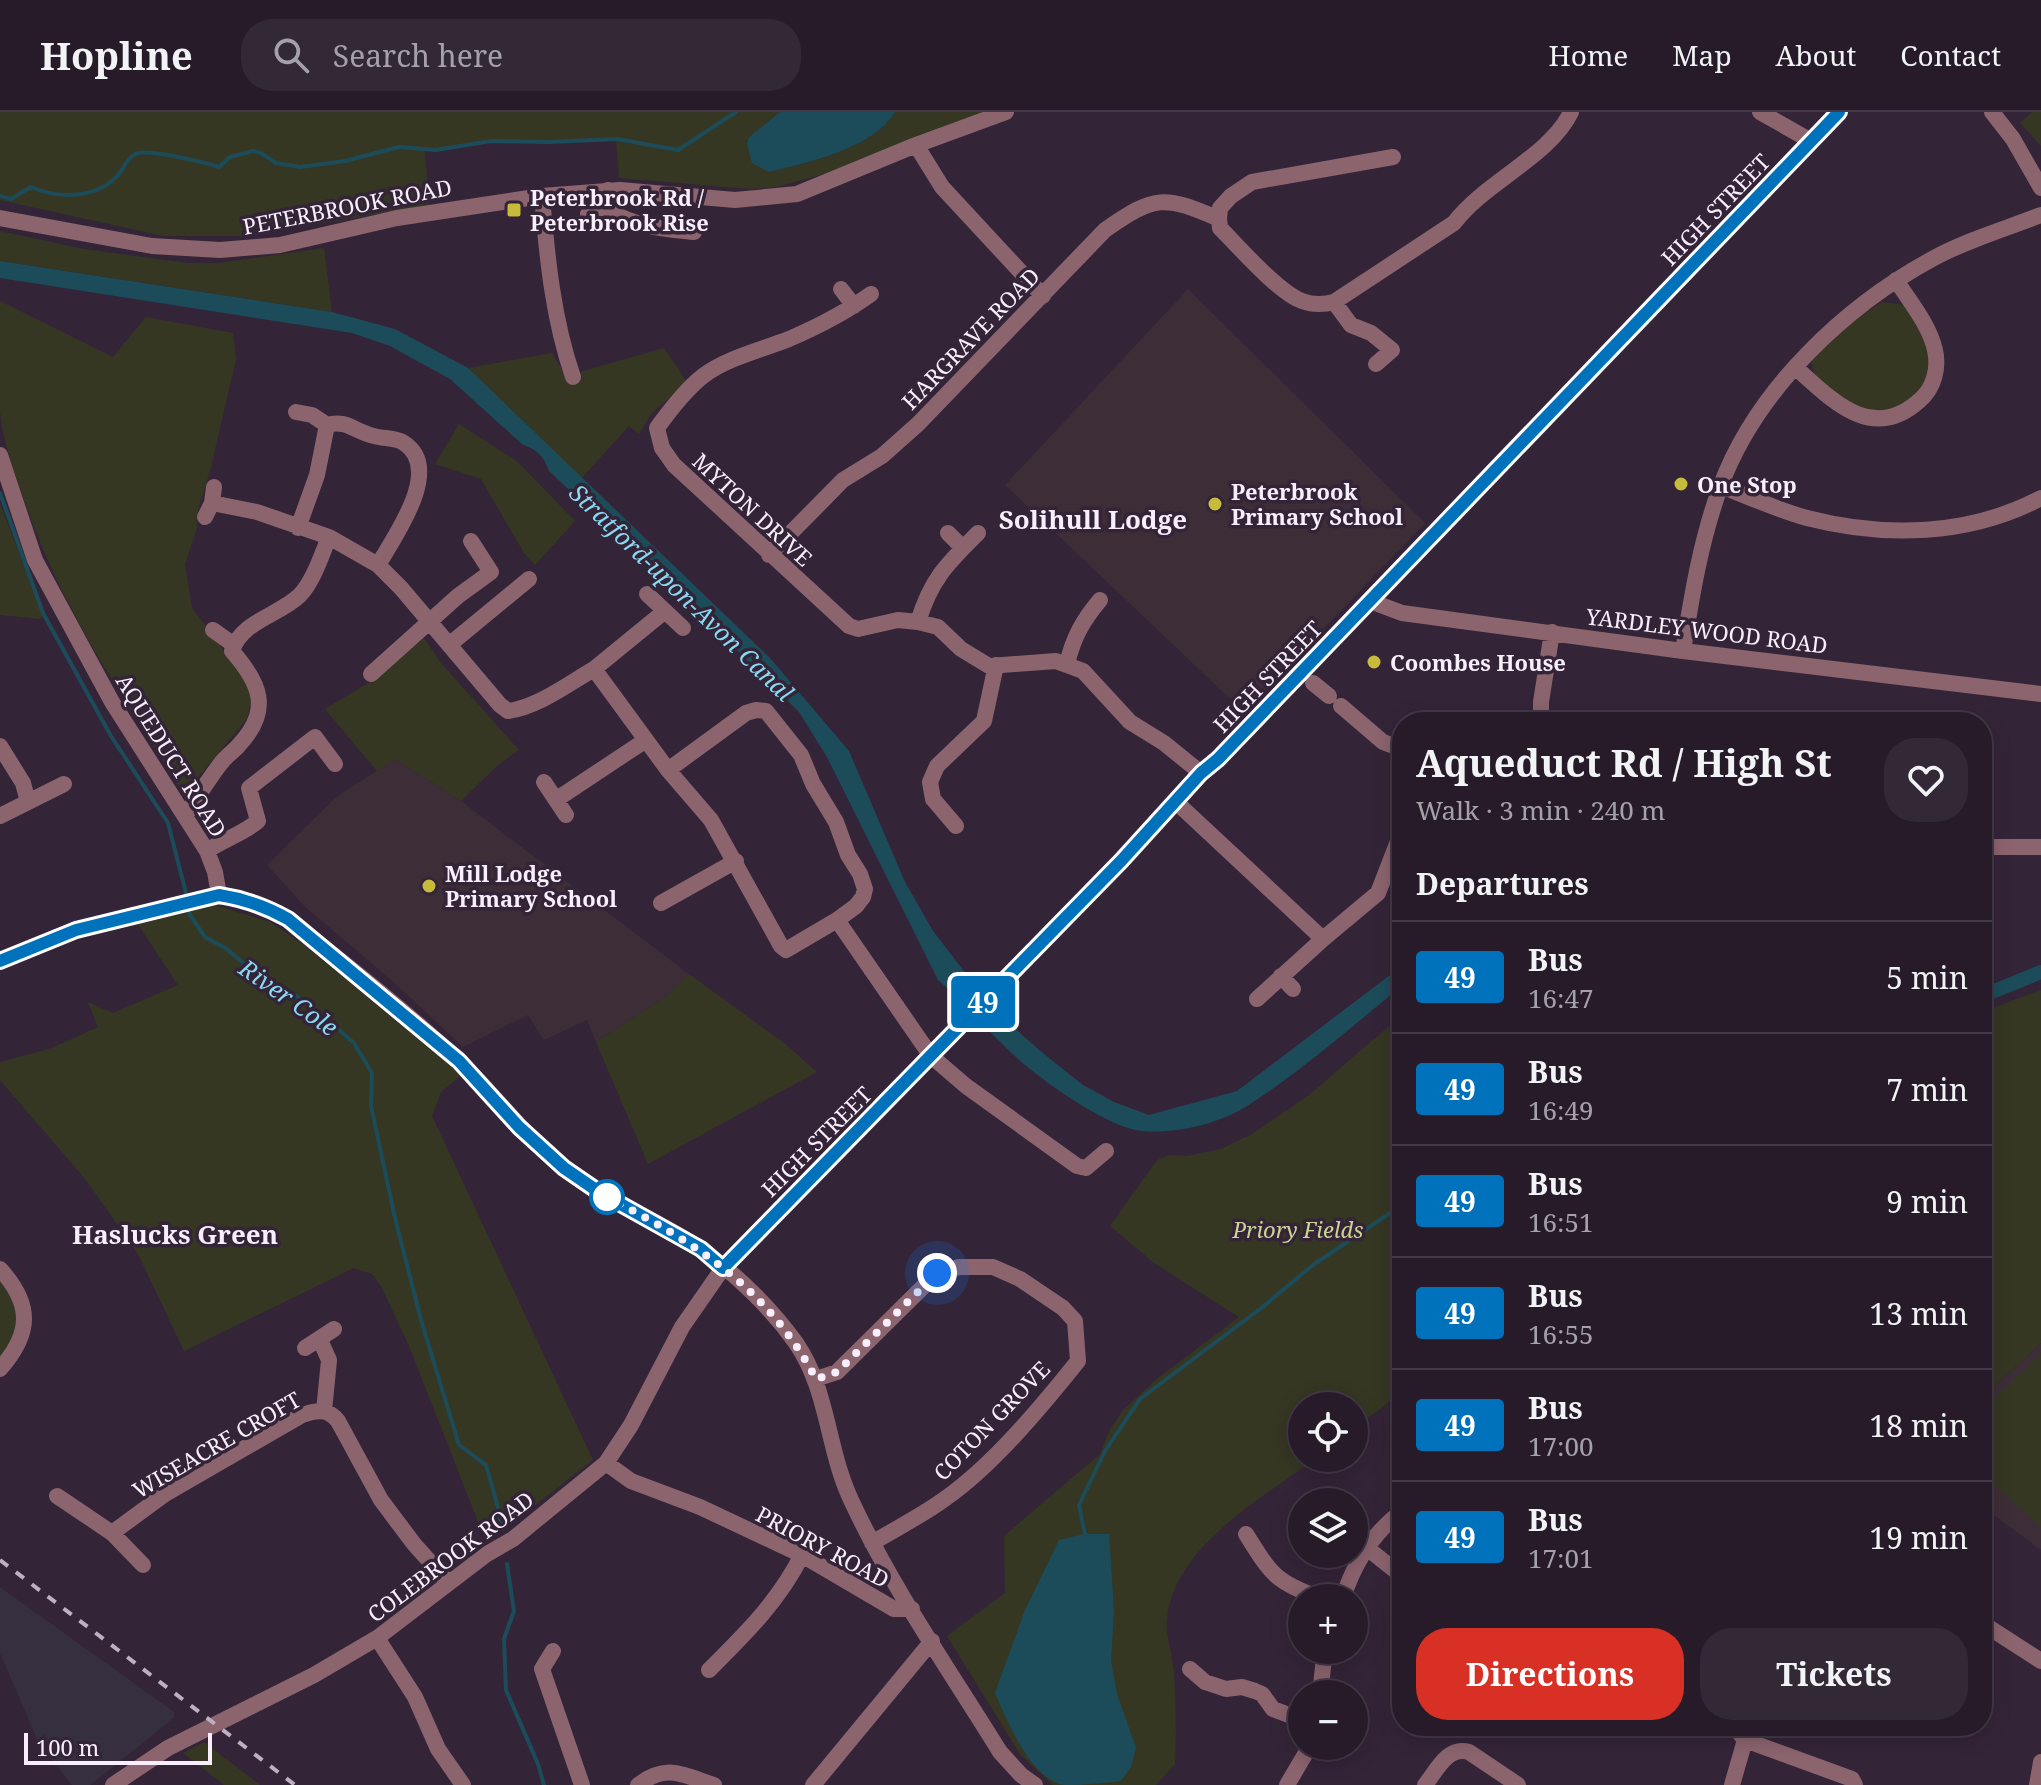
<!DOCTYPE html>
<html lang="en">
<head>
<meta charset="utf-8">
<style>
	:root { --surface:#271b2a; --page:#332836; --text:#f1f3f6; --muted:#a4a1a8; --line:#433947; --accent:#d93025 }
	body { margin:0; font-family:"Noto Serif",serif; background:var(--page); color:var(--text); height:100vh; display:flex; flex-direction:column; font-size:30px; white-space:nowrap }
	* { box-sizing:border-box; margin:0 }
	p { font-size:26px; color:var(--muted) }
	.icon { flex:none; width:44px; height:44px; fill:none; stroke:currentColor; stroke-width:2; stroke-linecap:round; stroke-linejoin:round }
	.map { position:relative; flex:1; overflow:hidden }
	.sheet { position:absolute; left:1392px; top:600px; width:600px; height:1024px; display:flex; flex-direction:column; background:var(--surface); border-radius:32px; box-shadow:0 4px 20px #0003,0 0 0 2px var(--line) }
	.sheet>* { flex:none }
	.badge { padding:0 16px; border-radius:6px; font-size:28px; line-height:52px }
	.controls { position:absolute; left:1288px; top:1280px; display:grid; gap:16px }
	.controls a { display:grid; place-items:center; width:80px; height:80px; border-radius:50%; background:var(--surface); box-shadow:0 4px 20px #0003,0 0 0 2px var(--line); font-size:40px }
	.scale { position:absolute; left:24px; bottom:20px; width:188px; box-sizing:border-box; padding-left:8px; border:4px solid #f9effc; border-top:0; font-size:22px; line-height:28px; white-space:nowrap; color:#f9effc; -webkit-text-stroke:6px #342438; paint-order:stroke }
	.you { position:absolute; width:40px; height:40px; margin:-20px; border:6px solid #fff; border-radius:50%; background:#1a73e8; box-shadow:0 0 0 12px #1a73e833 }
	.map>.badge { position:absolute; translate:-50% -50%; box-shadow:0 0 0 4px #fff }
	h2 { padding:0 24px; font-size:30px; line-height:72px }
	.round { display:grid; place-items:center; flex:none; width:84px; height:84px; border-radius:32px; background:var(--page) }
	.summary { display:flex; align-items:center; justify-content:space-between; height:136px; padding:0 24px }
	h1 { font-size:38px; font-weight:700; line-height:60px }
	.button { display:flex; gap:16px; margin-top:auto; padding:16px 24px }
	.button a { flex:1; height:92px; border-radius:32px; background:var(--accent); color:#fff; font-size:32px; font-weight:700; line-height:92px; text-align:center }
	.button a+a { background:var(--page); color:var(--text) }
	ul { padding:0; list-style:none }
	li { display:flex; align-items:center; gap:24px; height:112px; padding:0 24px; border-top:2px solid var(--line) }
	li div { flex:1 }
	li b { display:block; font-size:30px }
	li em { font-style:normal }
	li .badge { min-width:88px; font-weight:700; text-align:center }
	header { display:flex; align-items:center; gap:48px; box-sizing:border-box; height:112px; padding:0 40px; background:var(--surface); border-bottom:2px solid var(--line) }
	header strong { font-size:38px }
	nav { display:flex; gap:44px; margin-inline-start:auto; font-size:28px }
	.search { width:560px; height:72px; background:var(--page); display:flex; align-items:center; gap:20px; box-sizing:border-box; padding:0 28px; border-radius:32px; color:var(--muted); font-size:30px }
	.map>svg:first-child { display:block }
</style>
</head>
<body>
<header>
<strong>Hopline</strong>
<div class="search"><svg class="icon" aria-label="search" viewBox="0 0 24 24"><circle cx="10" cy="10" r="6"/><path d="M15 15l6 6"/></svg>Search here</div>
<nav><a>Home</a><a>Map</a><a>About</a><a>Contact</a></nav>
</header>
<div class="map">
<svg width="2041" height="1673" viewBox="0 0 2041 1673">
	<rect width="100%" height="100%" fill="#342438"/>
	<path fill="#352f40" d="M0 1475 174 1600V1606L90 1673H72L38 1629 0 1541Z"/>
	<path fill="#3d2d37" d="M1188 177 1425 411 1244 600 1005 373Z
		M395 647 461 689 689 862 668 883 596 930 587 908 544 928 528 903 463 935 389 866 305 795 267 753 335 686Z
		M2041 1231V1438L1991 1401 1982 1403V1285Z"/>
	<path fill="#353723" d="M0 0H780L749 25 769 60C808 51 873 37 895 0H984L835 59 776 75 750 77 619 66 616 27 553 30 491 29 425 39 429 93 252 124H163L0 88Z
		M2032 0H2041V34L2020 11Z
		M0 119 84 137 188 151H219L324 136 332 200 0 149Z
		M0 189 113 245 146 205 233 221 236 247 210 359 198 398 197 416 185 452 192 496 243 564 252 585 247 607 184 682C123 586 58 491 22 382 13 356 2 327 0 299 0 263 0 226 0 189Z
		M1882 190 1906 193 1927 226 1931 260 1922 279 1888 301 1863 299 1815 266 1811 248 1846 214Z
		M664 236 687 270 651 302 639 322 629 314 581 367 468 256 552 241 568 268 583 259Z
		M459 312 518 350 575 409 535 453 524 441 481 367 435 352Z
		M0 392 43 501 41 507 0 503Z
		M424 526 441 551 519 638 497 654 461 689 395 647 377 659 325 597 378 565Z
		M214 793 270 810 304 833 462 963 441 980 432 1004 593 1348 507 1415 484 1425 409 1234 382 1176 372 1162 354 1156 184 1239 138 1142 86 1068 0 968V950L52 936 98 915 88 890 113 901 178 873 137 811 179 798Z
		M689 862 784 931 817 960 648 1052 596 930 668 883Z
		M2041 878V1231L1982 1285V900Z
		M1402 903V1280L1354 1317V1294H1302V1346H1316C1263 1386 1174 1434 1167 1507 1165 1524 1173 1543 1174 1561 1176 1591 1176 1622 1175 1652L1156 1673H1053L1020 1642 947 1524 1005 1481 1004 1424 1100 1342 1109 1319 1123 1298 1157 1267 1239 1205 1154 1151 1110 1114 1157 1048 1170 1043 1187 1044 1221 1037 1252 1022 1309 983Z
		M0 1157 24 1202 0 1257Z
		M2041 1242V1416L1982 1362V1297Z
		M204 1630 260 1673H224L183 1641Z"/>
	<path fill="#1c4c5a" d="M780 0H895C873 37 807 51 769 60L752 51 747 32 749 25Z
		M0 149 332 200 395 217 468 256 770 546 849 639 905 770 933 819 977 876 997 901 1044 942 1083 973 1114 990 1149 1003 1237 979 1402 854V874C1352 914 1302 959 1247 994 1219 1012 1175 1022 1142 1019 1110 1016 1055 977 1030 957 996 930 970 896 938 868L827 645 799 600 686 488 549 359C544 345 537 337 523 333L450 267 390 234 352 221 0 166Z
		M1084 1422H1109L1114 1499 1111 1549 1117 1582 1136 1636 1131 1655 1121 1669C1103 1671 1083 1673 1065 1673 1031 1669 1007 1608 995 1581L1025 1498 1059 1428Z"/>
	<g fill="none" stroke-linecap="round" stroke-linejoin="round">
		<path stroke="#1c4c5a" stroke-width="4" d="M0 84 11 87 31 75C58 87 97 87 118 63 125 55 128 43 139 41 152 38 204 50 219 55L230 45 253 39 261 41 276 51 300 55 345 49 399 35 436 38 491 29 550 30 617 27 678 38 736 0
			M0 381 43 501 111 624 168 711 187 785
			M188 794 190 803 205 825 227 837 259 865 298 885 323 904 354 931 372 961 371 994 395 1106 421 1208 459 1333 486 1353 499 1399 500 1417
			M1085 1423 1079 1393 1105 1339 1140 1287 1260 1197 1313 1153 1402 1093
			M507 1452 514 1499 504 1527 506 1578 538 1652 544 1673"/>
		<path stroke="#1c4c5a" stroke-width="14" d="M1982 884 2041 860"/>
		<path stroke="#8b646e" stroke-width="16" d="M1760 0 1811 29
			M1992 0 2013 27 2041 76
			M916 33 942 75 1043 184
			M608 78 610 99C635 115 666 117 694 120
			M542 84C547 145 553 207 573 265
			M588 102 610 99
			M0 106 152 134 220 138 280 133 397 106 542 84 620 78 735 88 797 82 916 33 1006 0
			M1219 107 1220 96 1231 84 1252 70 1393 45
			M841 177 854 194
			M871 182C846 200 817 215 789 227 761 238 727 246 703 264 685 278 670 298 657 316L662 336 674 353 849 514 858 517 898 508 918 510 938 515 961 537 989 554 1056 549 1083 559 1130 610 1164 631 1201 661
			M1334 190 1351 213 1371 221 1392 238 1376 252
			M1795 255C1832 288 1872 332 1920 288 1934 276 1939 256 1935 238 1929 212 1910 190 1896 168
			M296 300 312 303 327 313
			M0 343 35 448 112 590 207 739 215 760 219 783
			M1721 374C1749 385 1778 398 1807 406 1885 426 1969 424 2041 386
			M212 391 257 400 329 425 378 453 401 476 500 593 508 599C538 595 568 572 594 557L668 658 711 708 781 834 786 838 837 808 931 944 966 974 1077 1054 1086 1056 1106 1039
			M205 405 212 391 214 375
			M298 416 317 363 327 313C347 307 355 320 374 324 383 327 396 325 404 331 444 357 394 425 378 453
			M948 421 963 436
			M769 443 843 368 882 344 918 312 1105 118C1155 83 1164 83 1219 107L1220 116C1238 134 1279 181 1302 189 1313 193 1323 193 1334 190L1454 111C1485 70 1550 44 1571 0
			M647 482 683 516
			M1374 484 1378 492 1402 501 1683 539 2041 582
			M918 510C931 467 947 452 978 421
			M213 518 234 533
			M449 533 529 467
			M1683 539C1692 482 1701 427 1721 373 1757 277 1845 194 1934 146 1967 128 2005 117 2041 103
			M1067 552C1073 526 1083 508 1100 488
			M594 557 665 499
			M371 562 458 484 491 460 471 429
			M1313 571 1329 584
			M1341 594 1383 630 1402 637
			M1541 610V590L1552 520
			M0 634 23 671 28 690 0 704
			M668 658 746 601 756 598 766 599 801 643 813 672 836 710 848 743 860 762 865 777 863 785 856 794 837 808
			M544 670 566 703
			M557 687 646 628
			M28 690 64 672
			M1176 690 1323 827 1257 887
			M185 704C197 686 208 668 221 651 226 644 233 640 239 633 272 598 260 571 232 539 241 509 280 503 300 483 314 468 321 444 329 425
			M956 714 933 687 930 670 937 654 984 609 996 553
			M1982 735H2041
			M207 739C224 727 243 722 258 709L249 676 315 625 335 652
			M661 791 736 749
			M1323 827 1378 781 1402 719
			M0 849 76 818 219 783 256 791 288 807C346 853 406 899 460 950 497 985 525 1025 566 1058 607 1091 659 1107 702 1138 736 1162 771 1196 796 1231 829 1279 827 1339 852 1390 892 1476 950 1559 1000 1640L1021 1663 1035 1673
			M1281 864 1293 877
			M0 1157C33 1193 31 1222 0 1257
			M320 1228 329 1248 324 1299
			M305 1236 334 1217
			M816 1267 837 1260 937 1161 959 1155H993L1020 1167 1063 1196 1075 1209 1078 1249C1042 1294 993 1353 946 1386 923 1403 897 1416 872 1431
			M606 1351 631 1369 700 1395 802 1443 894 1497H912
			M57 1384 112 1421 143 1453
			M112 1421 165 1382 302 1303C316 1298 328 1296 338 1309L381 1388 414 1432 449 1471
			M1246 1422C1271 1462 1275 1470 1320 1486
			M1367 1436 1402 1464
			M1343 1486C1354 1451 1373 1421 1402 1399
			M1982 1511 2041 1549
			M377 1526 415 1585 438 1637 463 1673
			M553 1539 542 1557 582 1673
			M1190 1557 1205 1570 1226 1577 1242 1575 1255 1579 1262 1582 1273 1597 1302 1608
			M709 1558C746 1521 778 1490 802 1443
			M1320 1582 1325 1538
			M1734 1614 1745 1628 1852 1667 1855 1673
			M113 1673 168 1636 314 1563 377 1526 487 1442 513 1427 606 1351 631 1313 682 1215 723 1156 1121 749 1201 661 1218 647 1839 0
			M638 1673C667 1651 683 1663 714 1673
			M813 1673 932 1529
			M1287 1673 1310 1634
			M1425 1673C1437 1658 1447 1634 1469 1640L1518 1673
			M1732 1673 1749 1614
			M2037 1673 2041 1650"/>
		<path stroke="#bdb1c0" stroke-width="4" stroke-dasharray="10 10" stroke-linecap="butt" d="M0 1448 295 1673"/>
	</g>
	<g fill="none" stroke-linecap="round" stroke-linejoin="round">
		<defs>
			<path id="line" d="M0 849 76 818 219 783C245 787 265 794 288 807L459 949 519 1015 564 1056 599 1080 701 1137 723 1156 1121 749 1201 661 1218 647 1839 0"/>
		</defs>
		<use href="#line" stroke="#fff" stroke-width="18"/>
		<use href="#line" stroke="#0072bc" stroke-width="12"/>
		<path stroke="#f9effc" stroke-width="8" stroke-dasharray="0 14.4" d="M607 1085C696 1131 768 1176 816 1267L837 1260 937 1161"/>
	</g>
	<g fill="#c7bb3c" stroke="#342438" stroke-width="3">
		<rect x="506" y="90" width="16" height="16" rx="4"/>
		<circle cx="1681" cy="372" r="8"/>
		<circle cx="1215" cy="392" r="8"/>
		<circle cx="1374" cy="550" r="8"/>
		<circle cx="429" cy="774" r="8"/>
	</g>
	<circle fill="#fff" stroke="#0072bc" stroke-width="4" cx="607" cy="1085" r="16"/>
	<g text-anchor="middle" dominant-baseline="central" stroke-width="7" stroke-linejoin="round" paint-order="stroke">
		<g font-size="22" font-weight="bold" fill="#f9effc" stroke="#342438" text-anchor="start">
			<text x="530" y="85">Peterbrook Rd /<tspan x="530" dy="25">Peterbrook Rise</tspan></text>
			<text x="1697" y="372">One Stop</text>
			<text x="1231" y="379">Peterbrook<tspan x="1231" dy="25">Primary School</tspan></text>
			<text x="1390" y="550">Coombes House</text>
			<text x="445" y="761">Mill Lodge<tspan x="445" dy="25">Primary School</tspan></text>
		</g>
		<g font-size="22" fill="#f9effc" stroke="#342438">
			<text transform="translate(347 94) rotate(-11)">PETERBROOK ROAD</text>
			<text transform="translate(1715 97) rotate(-46)">HIGH STREET</text>
			<text transform="translate(970 226) rotate(-46)">HARGRAVE ROAD</text>
			<text transform="translate(753 397) rotate(43)">MYTON DRIVE</text>
			<text transform="translate(1707 518) rotate(7)">YARDLEY WOOD ROAD</text>
			<text transform="translate(1267 564) rotate(-46)">HIGH STREET</text>
			<text transform="translate(172 643) rotate(58)">AQUEDUCT ROAD</text>
			<text transform="translate(816 1029) rotate(-45)">HIGH STREET</text>
			<text transform="translate(991 1308) rotate(-46)">COTON GROVE</text>
			<text transform="translate(216 1332) rotate(-30)">WISEACRE CROFT</text>
			<text transform="translate(823 1434) rotate(28)">PRIORY ROAD</text>
			<text transform="translate(450 1444) rotate(-37)">COLEBROOK ROAD</text>
		</g>
		<g font-size="22" font-style="italic" fill="#ccd493" stroke="#342438">
			<text x="1298" y="1117">Priory Fields</text>
		</g>
		<g font-size="24" font-style="italic" fill="#89d9f2" stroke="#342438">
			<text transform="translate(682 480) rotate(44)">Stratford-upon-Avon Canal</text>
			<text transform="translate(289 885) rotate(35)">River Cole</text>
		</g>
		<g font-size="26" font-weight="bold" fill="#f9effc" stroke="#342438">
			<text x="1093" y="407">Solihull Lodge</text>
			<text x="175" y="1122">Haslucks Green</text>
		</g>
	</g>
</svg>
<div class="controls">
<a><svg class="icon" aria-label="locate" viewBox="0 0 24 24"><circle cx="12" cy="12" r="6"/><path d="M12 2v4M12 18v4M2 12h4M18 12h4"/></svg></a>
<a><svg class="icon" aria-label="layers" viewBox="0 0 24 24"><path d="M12 4l9 5-9 5-9-5zM3 14l9 5 9-5"/></svg></a>
<a>+</a>
<a>−</a>
</div>
<div class="scale">100 m</div>
<div class="you" style="left:937px;top:1161px"></div>
<b class="badge" style="left:983px;top:890px;background:#0072bc;color:#fff">49</b>
<section class="sheet">
<div class="summary"><div><h1>Aqueduct Rd / High St</h1><p>Walk · 3 min · 240 m</p></div><a class="round"><svg class="icon" aria-label="heart" viewBox="0 0 24 24"><path d="M12 20l-8-8c-3-5 5-10 8-4 3-6 11-1 8 4z"/></svg></a></div>
<h2>Departures</h2>
<ul>
<li><span class="badge" style="background:#0072bc;color:#fff">49</span><div><b>Bus</b><p>16:47</p></div><em>5 min</em></li>
<li><span class="badge" style="background:#0072bc;color:#fff">49</span><div><b>Bus</b><p>16:49</p></div><em>7 min</em></li>
<li><span class="badge" style="background:#0072bc;color:#fff">49</span><div><b>Bus</b><p>16:51</p></div><em>9 min</em></li>
<li><span class="badge" style="background:#0072bc;color:#fff">49</span><div><b>Bus</b><p>16:55</p></div><em>13 min</em></li>
<li><span class="badge" style="background:#0072bc;color:#fff">49</span><div><b>Bus</b><p>17:00</p></div><em>18 min</em></li>
<li><span class="badge" style="background:#0072bc;color:#fff">49</span><div><b>Bus</b><p>17:01</p></div><em>19 min</em></li>
</ul>
<div class="button"><a>Directions</a><a>Tickets</a></div>
</section>
</div>
</body>
</html>
